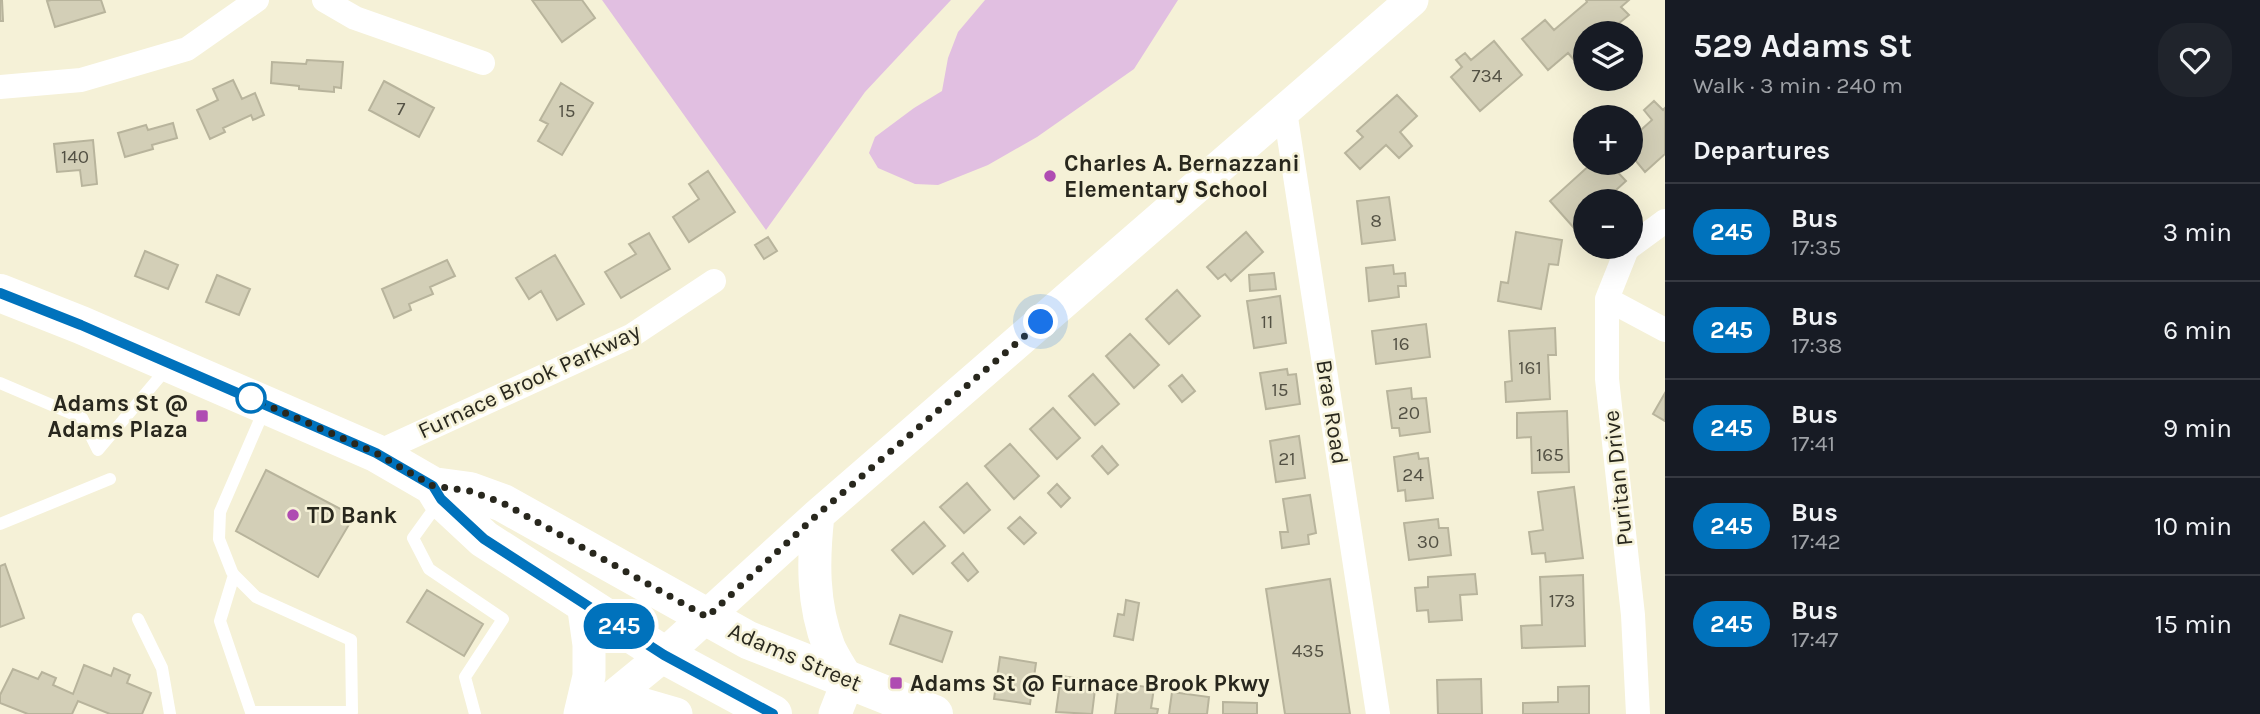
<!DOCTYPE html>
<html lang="en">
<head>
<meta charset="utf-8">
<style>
	:root { --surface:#171b24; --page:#20242c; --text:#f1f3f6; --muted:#9ea1a6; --line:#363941 }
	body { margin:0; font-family:Karla,sans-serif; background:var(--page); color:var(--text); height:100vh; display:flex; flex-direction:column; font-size:26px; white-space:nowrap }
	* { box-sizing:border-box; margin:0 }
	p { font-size:23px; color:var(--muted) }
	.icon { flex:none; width:38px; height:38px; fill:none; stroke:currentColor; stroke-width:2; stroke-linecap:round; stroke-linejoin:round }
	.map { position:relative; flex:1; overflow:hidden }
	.sheet { display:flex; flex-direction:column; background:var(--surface); width:595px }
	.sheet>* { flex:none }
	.badge { padding:0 14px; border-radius:23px; font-size:24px; line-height:46px }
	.controls { position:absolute; left:1573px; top:21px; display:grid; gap:14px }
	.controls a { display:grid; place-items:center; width:70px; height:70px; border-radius:50%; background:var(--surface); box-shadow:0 7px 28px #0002; font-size:35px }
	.you { position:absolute; width:35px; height:35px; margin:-18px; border:5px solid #fff; border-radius:50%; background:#1a73e8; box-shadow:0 0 0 10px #1a73e833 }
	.map>.badge { position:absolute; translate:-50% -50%; box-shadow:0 0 0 4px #fff }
	h2 { padding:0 28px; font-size:26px; line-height:63px }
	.round { display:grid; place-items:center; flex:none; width:74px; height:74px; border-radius:28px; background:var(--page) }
	.head { display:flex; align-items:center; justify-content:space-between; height:119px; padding:0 28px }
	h1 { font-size:33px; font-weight:700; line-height:52px }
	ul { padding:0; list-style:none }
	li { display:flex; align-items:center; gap:21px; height:98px; padding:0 28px; border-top:2px solid var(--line) }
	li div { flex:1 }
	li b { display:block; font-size:26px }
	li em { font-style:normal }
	li .badge { min-width:77px; font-weight:700; text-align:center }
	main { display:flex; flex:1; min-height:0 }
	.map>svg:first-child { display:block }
</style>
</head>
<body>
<main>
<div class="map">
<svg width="1665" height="714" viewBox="0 0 1665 714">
	<rect width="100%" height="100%" fill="#f5f1d7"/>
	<path fill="#e1bfe1" d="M602 0H951L865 92 766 230Z
		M985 0H1178L1134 69 1037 137 988 165 938 185 915 184 878 168 869 153 875 137 914 108 942 91 948 58 958 32Z"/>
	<path fill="#d3cfb7" stroke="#b8b49c" stroke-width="2" d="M0 0H2L3 21H0Z
		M51 0H101L105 12 55 27 47 1Z
		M532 0H582L595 18 562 42Z
		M1586 0H1629L1621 7 1629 15 1607 33H1586V52L1575 61 1568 53 1548 70 1522 39 1545 20 1554 30 1587 2Z
		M1494 41 1522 75 1480 111 1451 77 1462 67 1456 60 1465 53 1471 60Z
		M307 60 343 62 341 88 334 87V92L299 89V86L271 83 272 62 306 64Z
		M233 80 242 99 255 93 264 115 253 120 251 115 223 128 225 132 210 139 197 110 218 100 213 89Z
		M384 81 434 108 419 137 369 110Z
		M561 83 593 103 562 155 538 141 548 124 540 120Z
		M1397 95 1417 116 1400 132 1412 146 1399 158 1386 145 1360 169 1345 153 1363 137 1357 131Z
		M1654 101 1663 110 1665 108V154L1645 172 1631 155V139L1652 120 1644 110Z
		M173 123 177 138 152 145 153 149 125 157 118 133 146 125 148 130Z
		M93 140 97 184 82 186 80 170 57 172 54 144Z
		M1592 163H1609L1626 181 1604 201H1586V218L1574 228 1550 201Z
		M708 171 735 212 689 242 673 217 699 199 689 184Z
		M1389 197 1395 240 1362 244 1357 201Z
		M1246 232 1263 252 1231 281 1225 274 1218 279 1207 267Z
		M1516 232 1562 240 1558 265 1549 264 1541 309 1498 301 1501 282 1508 283Z
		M649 233 670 269 621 298 605 272 636 254 629 244Z
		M768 237 777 251 764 259 755 245Z
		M145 251 178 265 168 289 135 276Z
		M555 255 584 304 557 320 541 291 529 299 516 278Z
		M447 260 455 276 430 287 433 294 409 304 411 310 394 318 382 289Z
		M1393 265 1394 274 1405 273 1406 286H1398L1399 297 1369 301 1366 268Z
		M1274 273 1276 289 1250 291 1249 275Z
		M217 275 250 289 239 315 206 302Z
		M1177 290 1200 316 1169 344 1146 319Z
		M1280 296 1286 343 1254 348 1247 301Z
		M1426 324 1430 357 1376 364 1372 331Z
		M1555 328 1556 355H1548L1550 399 1506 402 1505 382 1512 381 1509 331Z
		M1130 334 1159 365 1134 388 1106 356Z
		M1287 369 1288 375 1296 374 1300 404 1266 409 1260 373Z
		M1093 374 1119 404 1095 425 1069 396Z
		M1182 375 1195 391 1182 402 1169 386Z
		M1411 388 1412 399 1426 398 1430 432 1400 436 1399 428H1392L1387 391Z
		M1665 393V421L1653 414Z
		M1053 408 1080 438 1057 459 1030 429Z
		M1567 411 1569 472 1532 473 1531 437 1517 438V413Z
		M1299 436 1305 478 1276 482 1270 441Z
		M1010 444 1039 476 1014 499 985 466Z
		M1102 446 1118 465 1108 474 1092 456Z
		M1418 453 1419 459 1428 458 1433 498 1406 501 1405 490 1398 491 1394 457Z
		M266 470 354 516 318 577 236 531Z
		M967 483 990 510 964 533 940 507Z
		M1057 484 1070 498 1061 507 1048 493Z
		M1574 487 1583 558 1546 562 1545 553 1532 554 1529 532 1543 530 1538 492Z
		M1310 495 1316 533 1308 535 1309 544 1282 548 1280 532H1288L1283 499Z
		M1020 517 1036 533 1024 544 1008 528Z
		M1438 519 1439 528H1448L1451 555 1409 560 1404 523Z
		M924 522 945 546 913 574 892 550Z
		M963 553 978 572 968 581 952 563Z
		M5 564 24 618 0 627V566Z
		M1475 574 1477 594 1460 595 1462 620 1429 622 1428 610 1417 611 1415 588 1428 587V577Z
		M1583 575 1585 646 1522 648 1521 626 1542 625 1540 577Z
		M1330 579 1350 714H1285L1266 589Z
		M427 590 483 624 464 656 407 622Z
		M1126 600 1139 603 1133 640 1114 636 1118 614 1124 615Z
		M900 615 952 632 942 662 890 644Z
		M1000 657 1036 663 1030 704 994 699Z
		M84 665 111 676 114 668 130 675 127 683 151 693 142 714H110L78 701 72 714H28L0 703V695L13 669 38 679 42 672 56 678 53 685 73 694Z
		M1061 676 1096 681 1092 714 1056 712Z
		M1481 679 1482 714H1438L1437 680Z
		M1119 683 1154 688 1151 708 1158 709 1157 714H1115Z
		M1589 686V714H1523V703L1558 702V687Z
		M1172 692 1209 697 1207 714H1169Z
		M1223 702 1257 703V714H1223Z"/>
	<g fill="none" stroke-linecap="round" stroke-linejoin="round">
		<path stroke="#fff" stroke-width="12" d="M0 383 82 418 98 450 168 367
			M439 502 413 538 429 569 503 619 465 677 475 714
			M0 524 110 479
			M234 575 220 621 251 712H352L351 640 256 597 234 575 232 572 219 539 220 512 265 408
			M138 619 162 668 170 714"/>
		<path stroke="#fff" stroke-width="24" d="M324 0 355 18 483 63
			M0 87 81 80 187 49 257 0
			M1285 111 1378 714
			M1631 246 1665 221
			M1630 247 1627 249 1607 299V379L1633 615 1638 714
			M1607 299 1665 330
			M376 453 631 336 714 281"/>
		<path stroke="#fff" stroke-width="33" d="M818 515C813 559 812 604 829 647 834 658 842 670 848 681L835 714
			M614 696 676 714
			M580 714 589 676V645L583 603
			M588 714 614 696 664 655 818 515 1412 0"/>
		<path stroke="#fff" stroke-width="38" d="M0 293 81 325 376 453 433 486 470 491 503 503 748 640 934 714
			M433 486 441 499 484 539 664 655 773 714"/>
	</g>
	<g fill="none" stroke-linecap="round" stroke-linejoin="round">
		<defs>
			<path id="line" d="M0 293 81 325 376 453 433 486 441 499 484 539 664 655 773 714"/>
		</defs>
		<use href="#line" stroke="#fff" stroke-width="16"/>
		<use href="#line" stroke="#0072bc" stroke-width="10"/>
		<path stroke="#28271d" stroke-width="7" stroke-dasharray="0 12.6" d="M251 398 376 453 433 486 470 491 503 503 707 617 818 514 1041 322"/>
	</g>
	<g fill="#af4cb2" stroke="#f5f1d7" stroke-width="2.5">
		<circle cx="1050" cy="176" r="7"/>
		<rect x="195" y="409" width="14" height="14" rx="3.5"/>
		<circle cx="293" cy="515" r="7"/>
		<rect x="889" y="676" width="14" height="14" rx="3.5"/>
	</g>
	<circle fill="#fff" stroke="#0072bc" stroke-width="3.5" cx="251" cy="398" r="14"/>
	<g text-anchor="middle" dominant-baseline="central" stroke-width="5" stroke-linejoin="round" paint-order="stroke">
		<g font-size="19" fill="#535144">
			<text x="1487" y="76">734</text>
			<text x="401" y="109">7</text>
			<text x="567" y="111">15</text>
			<text x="75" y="157">140</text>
			<text x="1376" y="221">8</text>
			<text x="1267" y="322">11</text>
			<text x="1401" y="344">16</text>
			<text x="1530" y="368">161</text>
			<text x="1280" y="390">15</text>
			<text x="1409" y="413">20</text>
			<text x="1550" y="455">165</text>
			<text x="1287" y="459">21</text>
			<text x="1413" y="475">24</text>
			<text x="1428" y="542">30</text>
			<text x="1562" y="601">173</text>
			<text x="1308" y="651">435</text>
		</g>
		<g font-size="23" font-weight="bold" fill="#28271d" stroke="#f5f1d7" text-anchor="start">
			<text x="1064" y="163">Charles A. Bernazzani<tspan x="1064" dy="26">Elementary School</tspan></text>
			<text x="188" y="403" text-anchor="end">Adams St @<tspan x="188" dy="26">Adams Plaza</tspan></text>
			<text x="307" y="515">TD Bank</text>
			<text x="910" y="683">Adams St @ Furnace Brook Pkwy</text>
		</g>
		<g font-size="23" fill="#28271d" stroke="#f5f1d7">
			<text transform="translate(529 381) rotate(-25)">Furnace Brook Parkway</text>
			<text transform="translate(1332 412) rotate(81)">Brae Road</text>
			<text transform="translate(1618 478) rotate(-96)">Puritan Drive</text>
			<text transform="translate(795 657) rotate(23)">Adams Street</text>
		</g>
	</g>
</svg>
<div class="controls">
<a><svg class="icon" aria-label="layers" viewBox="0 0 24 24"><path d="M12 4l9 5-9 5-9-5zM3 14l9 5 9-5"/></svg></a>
<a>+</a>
<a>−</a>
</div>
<div class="you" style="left:1041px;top:322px"></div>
<b class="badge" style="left:619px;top:626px;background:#0072bc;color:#fff">245</b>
</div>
<section class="sheet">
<div class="head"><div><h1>529 Adams St</h1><p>Walk · 3 min · 240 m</p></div><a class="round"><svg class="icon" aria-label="heart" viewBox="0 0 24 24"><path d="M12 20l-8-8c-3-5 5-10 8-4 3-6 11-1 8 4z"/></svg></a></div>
<h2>Departures</h2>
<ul>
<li><span class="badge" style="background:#0072bc;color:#fff">245</span><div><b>Bus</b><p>17:35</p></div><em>3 min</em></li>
<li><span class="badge" style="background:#0072bc;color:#fff">245</span><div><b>Bus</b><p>17:38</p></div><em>6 min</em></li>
<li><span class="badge" style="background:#0072bc;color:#fff">245</span><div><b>Bus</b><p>17:41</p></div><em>9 min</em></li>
<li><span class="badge" style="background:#0072bc;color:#fff">245</span><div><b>Bus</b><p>17:42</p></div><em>10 min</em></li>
<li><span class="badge" style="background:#0072bc;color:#fff">245</span><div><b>Bus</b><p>17:47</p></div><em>15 min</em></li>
</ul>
</section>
</main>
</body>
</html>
